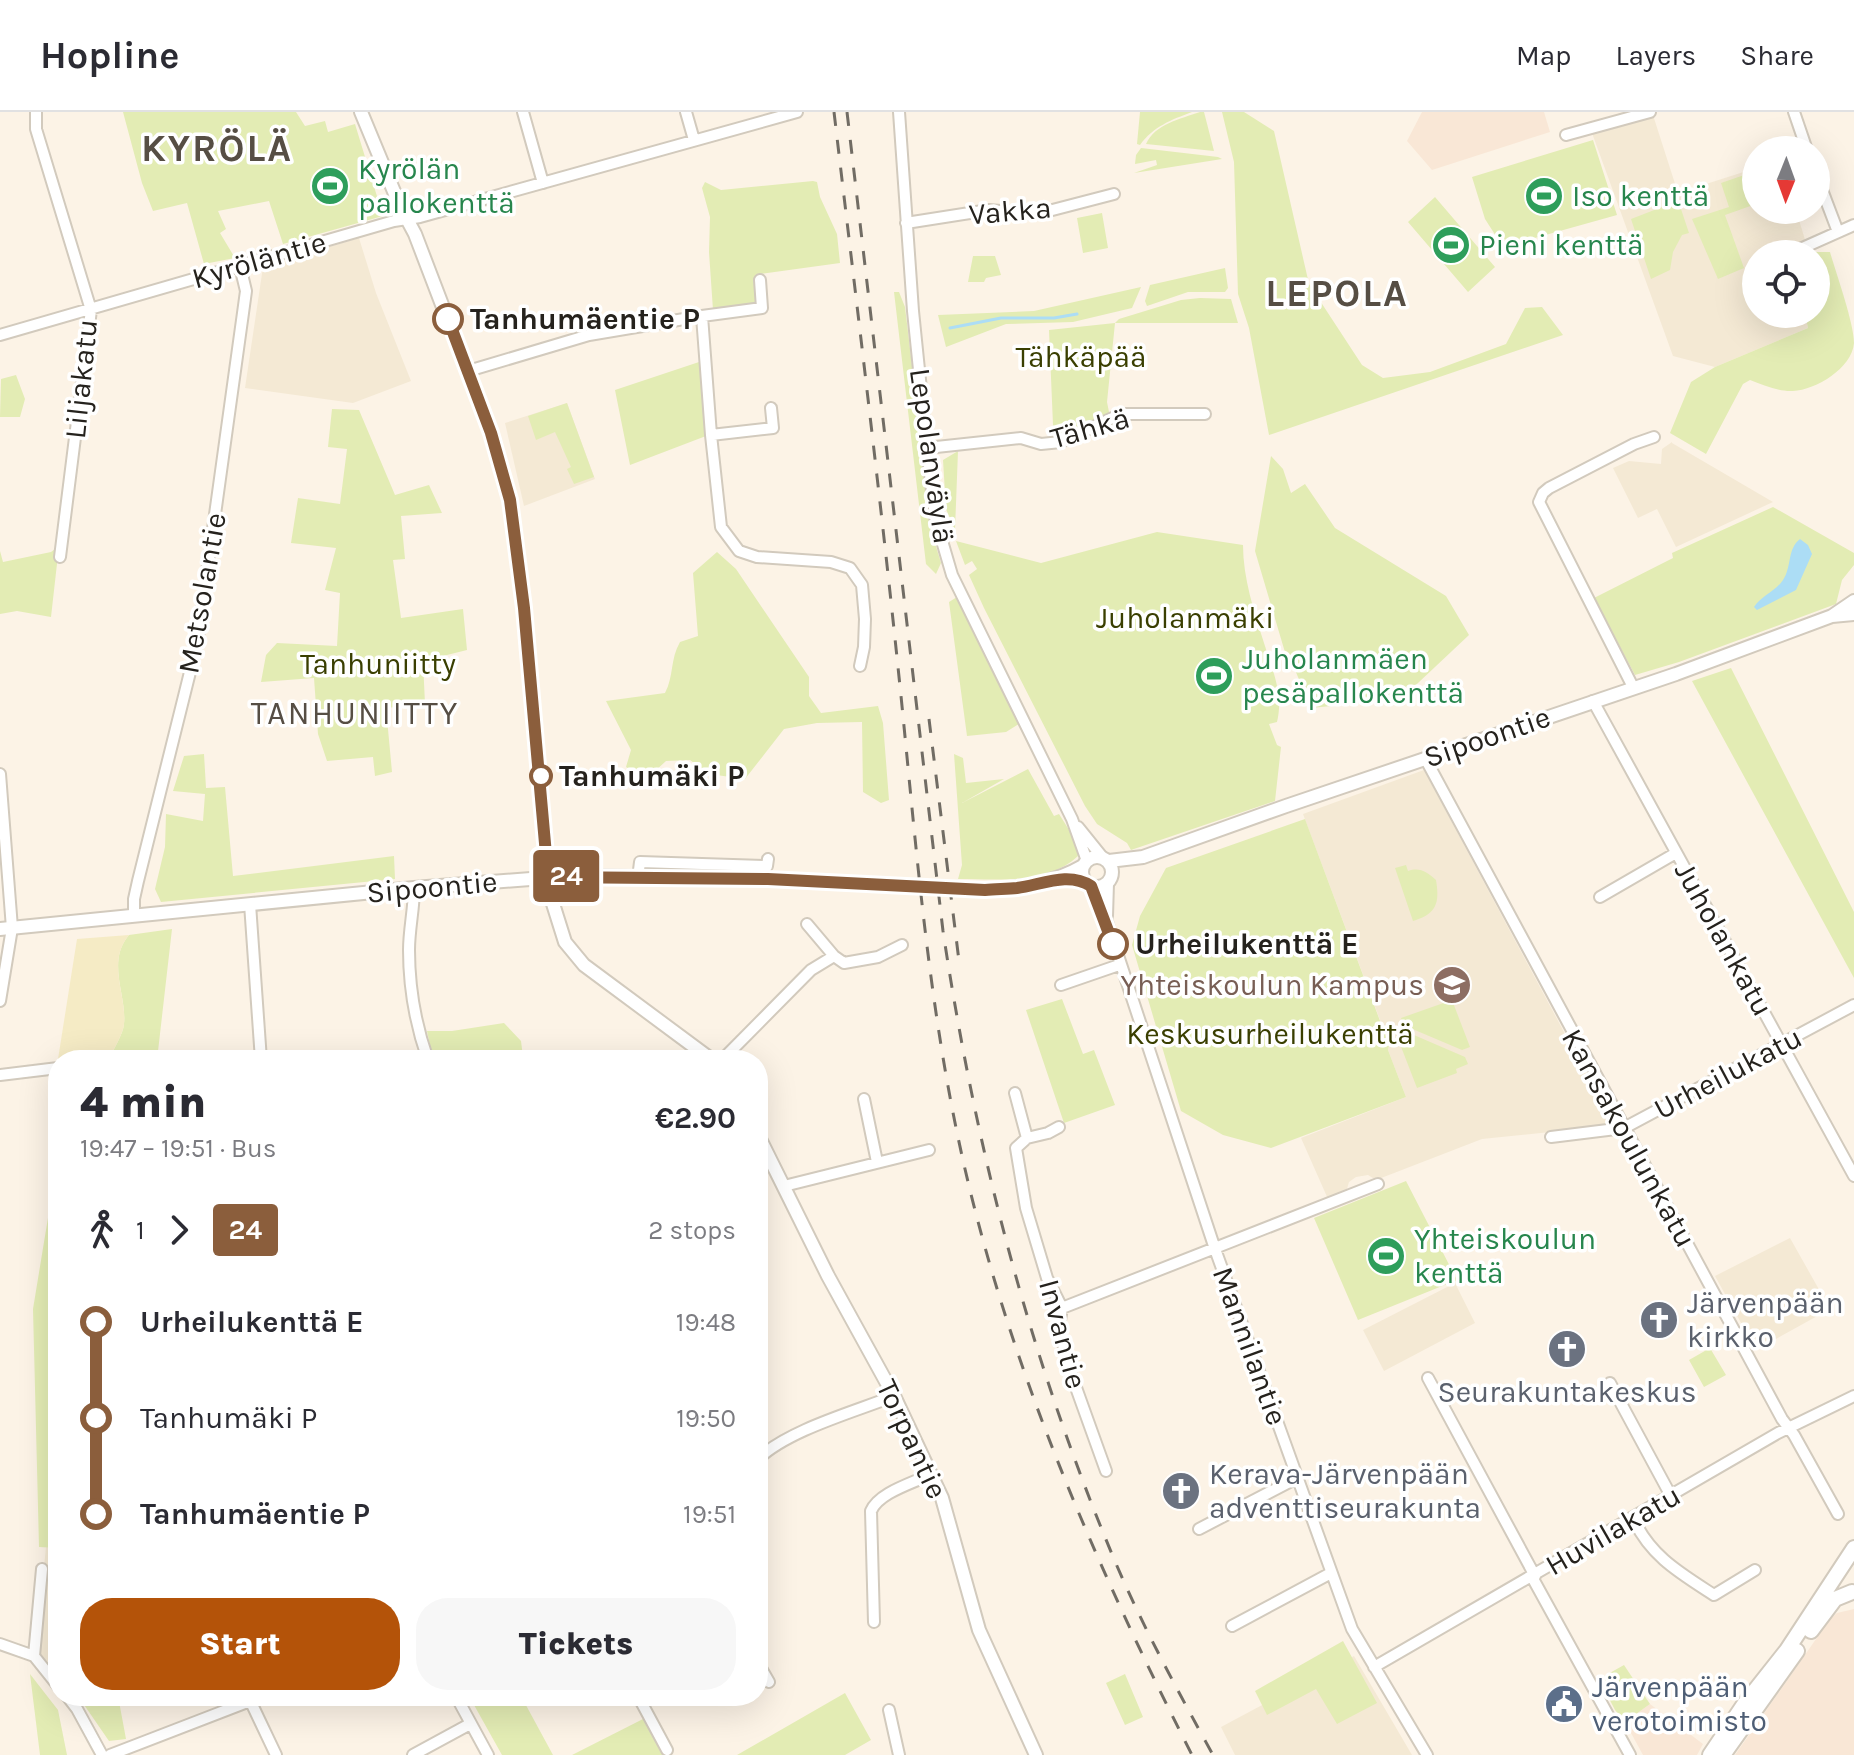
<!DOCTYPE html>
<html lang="en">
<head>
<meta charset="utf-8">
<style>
	:root { --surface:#fff; --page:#f7f7f7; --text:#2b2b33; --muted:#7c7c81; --line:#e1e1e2; --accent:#b45309 }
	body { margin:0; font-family:Karla,sans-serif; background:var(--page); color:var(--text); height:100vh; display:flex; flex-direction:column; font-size:30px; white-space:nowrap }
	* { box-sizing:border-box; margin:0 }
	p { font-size:26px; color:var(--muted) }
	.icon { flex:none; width:44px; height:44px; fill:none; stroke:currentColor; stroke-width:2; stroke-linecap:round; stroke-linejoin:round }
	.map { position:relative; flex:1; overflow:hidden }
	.sheet { position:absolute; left:48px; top:938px; width:720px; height:656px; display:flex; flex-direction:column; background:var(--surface); border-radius:32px; box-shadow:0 8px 32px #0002 }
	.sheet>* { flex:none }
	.badge { padding:0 16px; border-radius:6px; font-size:28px; line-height:52px }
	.needle { width:52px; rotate:181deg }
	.fabs { position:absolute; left:1742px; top:24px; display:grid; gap:16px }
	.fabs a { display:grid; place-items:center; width:88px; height:88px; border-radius:50%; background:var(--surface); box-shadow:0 8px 32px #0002; font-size:40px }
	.map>.badge { position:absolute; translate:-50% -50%; box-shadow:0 0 0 4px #fff }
	.legs { display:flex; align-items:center; gap:12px; height:88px; padding:0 32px; font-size:26px }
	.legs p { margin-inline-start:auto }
	.headline { display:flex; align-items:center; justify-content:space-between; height:136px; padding:0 32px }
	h1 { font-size:44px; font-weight:800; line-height:60px }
	.button { display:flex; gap:16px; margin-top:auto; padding:16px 32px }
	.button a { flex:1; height:92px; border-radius:32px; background:var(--accent); color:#fff; font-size:32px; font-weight:800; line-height:92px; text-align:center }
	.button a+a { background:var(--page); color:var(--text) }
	ul { padding:0 32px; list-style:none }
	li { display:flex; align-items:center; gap:28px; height:96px; font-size:30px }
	li i { display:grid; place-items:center; width:12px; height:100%; margin:0 10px; background:currentColor }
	li i::after { content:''; width:20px; height:20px; margin:-10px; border:6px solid; border-radius:50%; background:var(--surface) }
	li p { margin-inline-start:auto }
	li:first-child i { background:linear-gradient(#0000 50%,currentColor 0) }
	li:last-child i { background:linear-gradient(currentColor 50%,#0000 0) }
	header { display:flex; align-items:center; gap:48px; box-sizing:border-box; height:112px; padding:0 40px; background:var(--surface); border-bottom:2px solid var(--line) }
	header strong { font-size:38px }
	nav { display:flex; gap:44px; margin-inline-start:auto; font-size:28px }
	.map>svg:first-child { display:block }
</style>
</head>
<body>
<header>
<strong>Hopline</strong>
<nav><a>Map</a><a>Layers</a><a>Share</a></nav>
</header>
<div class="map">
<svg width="1854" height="1643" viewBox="0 0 1854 1643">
	<rect width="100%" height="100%" fill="#fcf3e6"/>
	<path fill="#f9e7d6" d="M1422 0H1544L1550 20 1432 58 1407 29Z
		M1854 1497V1643H1735L1830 1507 1837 1501Z
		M1650 1592 1703 1632 1697 1643H1643L1625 1610Z"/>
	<path fill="#f4e9d4" d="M1652 0 1678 81 1756 56V98H1796L1806 131 1793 142H1756V202H1805L1808 216 1715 255 1673 244 1592 21Z
		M359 126 376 181 411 269 353 291 245 276 263 155Z
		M567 291 595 367 524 394 505 311Z
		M1672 330V331L1773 390 1676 435 1657 397 1638 406 1613 356 1629 349 1661 352 1662 337Z
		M1424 658 1611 1008 1608 1014 1482 1027 1376 1068 1368 1063 1356 1065 1349 1070 1346 1080 1328 1087 1301 1026 1406 985 1388 938 1389 932 1303 702Z
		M1790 1126 1830 1197 1756 1238 1715 1164Z
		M1455 1171 1475 1211 1384 1259 1363 1218Z
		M46 1435 58 1436V1561L36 1537Z
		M1354 1544 1412 1643H1235L1221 1615Z"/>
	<path fill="#e3ecb4" d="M123 0H296L305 14 325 9 328 20 355 12 383 104 283 132 269 89 218 99 226 117 220 121 235 146 204 152 187 91 153 99 142 71Z
		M1140 0H1192C1171 8 1154 14 1140 33L1137 32Z
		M1200 0H1204L1214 39 1146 32C1155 12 1180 7 1200 0Z
		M1222 0H1244L1274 19 1309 172 1362 253 1383 266 1430 260 1506 232 1525 196 1542 195 1563 223 1269 323 1249 216 1238 182 1234 50Z
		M1593 28 1617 103 1503 135 1485 107 1472 65Z
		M1141 36 1218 45 1222 47 1134 61 1157 53 1156 48 1135 52 1136 43Z
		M1756 59V92L1725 103 1744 156 1718 167 1692 107 1729 95 1721 71Z
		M813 69 817 70 820 85 837 122 840 151 760 162 758 192 713 198 709 140 710 105 702 76 705 70 721 78Z
		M1435 85 1495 155 1468 180 1408 110Z
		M1675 90 1676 92 1679 91 1689 121 1682 123 1673 140 1670 158 1651 167 1631 107Z
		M1102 101 1108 136 1083 141 1077 106Z
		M1816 140H1830C1836 161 1854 211 1854 231 1852 256 1816 278 1793 279 1779 280 1763 273 1750 268L1743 272 1706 342 1670 321 1691 270 1715 255 1808 216 1805 202H1816V142H1809Z
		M973 144H995L1001 163 986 166 984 170H968Z
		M1225 156 1228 176 1225 180H1188L1147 194 1145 189 1150 173Z
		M1141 175 1132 196 1073 210 1006 212 946 235 938 203 1034 199Z
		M894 180H899L905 195 932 421 941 451 936 462 926 452Z
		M1200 186 1231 187 1238 211H1115L1107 290 1109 300 1106 304 1064 322 1059 321 1053 313 1049 218 1115 211 1119 207 1181 188Z
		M702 249 706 324 630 353 615 278Z
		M16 263 25 287 20 305H0L1 267Z
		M567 291 594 365 574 372 567 357 571 355 555 320 536 328 528 304Z
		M332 297 359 298 395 383 429 373 442 401 401 404 405 447 393 448 401 506 463 497 467 538 423 549 425 592 386 596 392 660 375 664 373 645 327 649 318 622 314 566 261 570 266 543 277 531 337 534 340 481 325 478 336 436 291 431 298 386 340 392 347 337 328 335Z
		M958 339 955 418 946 397 943 348Z
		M1271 344 1283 357 1291 381 1305 372 1335 416 1446 484 1469 523 1401 587 1311 596 1290 546 1287 547 1255 439Z
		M1773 395 1854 441V453L1842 468 1836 492 1679 550 1635 563 1594 486 1673 446 1672 441Z
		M1157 420 1243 433C1243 466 1254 499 1264 531 1272 557 1284 582 1277 610L1269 612 1277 633 1281 635 1275 689 1131 738 1127 731 1097 712 1085 694 984 496 969 463 977 457 972 449 965 453 956 429 1041 451Z
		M59 434 51 505 17 499 0 502V439L3 450 51 440Z
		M717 440 736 457 809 565V584L821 601 878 594 883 611 889 688 881 691 863 680 862 610 817 611 784 617 745 667 709 662 690 648 666 649 654 660 640 664 626 655 631 638 606 589 665 581C674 564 670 547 680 530L698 524 693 461Z
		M957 485 1019 612 1006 620 967 624 949 490Z
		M1731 556 1854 800V866L1692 569Z
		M204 642 206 676 225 675 233 764 394 744 395 767 161 790 155 777 165 735 166 702 203 709 205 682 173 679 184 644Z
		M954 642 963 646 966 671 1004 667 962 691 1028 657 1054 704 1059 702 1078 732V744C1047 773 997 767 958 767L962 753Z
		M1305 707 1389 933 1388 938 1406 985 1271 1036 1223 1023 1181 999 1132 833 1140 804 1166 756Z
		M1406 753 1408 759C1420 755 1427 760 1436 768 1440 792 1436 802 1413 809L1395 756Z
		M172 817 157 948H109C113 937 123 923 124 912 127 883 106 850 129 823Z
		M1062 887 1083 942 1094 938 1115 993 1064 1011 1026 898Z
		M1452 888 1470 935 1462 938 1403 913 1401 906Z
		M504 911 521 929 523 945 527 948H433L427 919H452Z
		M1393 914 1465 945 1468 952 1456 957 1457 961 1417 976Z
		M58 1045V1436L39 1435 33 1197Z
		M1406 1069 1457 1168 1358 1208 1314 1106Z
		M1710 1236 1726 1263 1704 1275 1689 1248Z
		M1343 1529 1377 1591 1337 1612 1316 1577 1267 1603 1255 1579Z
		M1624 1553 1650 1592 1625 1610 1615 1598 1599 1567Z
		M30 1562 58 1598 67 1643H40Z
		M1125 1562 1143 1605 1125 1613 1106 1571Z
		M845 1581 871 1628 845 1643H737Z
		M78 1584H118L126 1627 109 1629Z
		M469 1584H521L553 1643H502Z
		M645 1606 666 1643H572Z"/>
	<path fill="#f5ebc5" d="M129 823C106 850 127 884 124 912 123 923 113 937 109 948H58V985H52L77 827Z"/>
	<path fill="#acddf5" d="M1800 427 1808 433 1812 442 1796 478 1757 498 1754 495C1761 484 1775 480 1783 468 1792 454 1787 437 1800 427Z"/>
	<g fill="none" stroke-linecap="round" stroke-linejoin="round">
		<path stroke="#acddf5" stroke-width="3" d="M950 216 1001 206H1054L1077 202"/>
		<defs>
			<path id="minor" d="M36 0V17L91 198 60 445
				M523 0 543 71
				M686 0 694 28
				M899 0 913 199 927 336 935 405 952 463 1072 707 1087 749
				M1794 0 1807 38
				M1566 23 1650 0
				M1816 62 1838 120
				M906 111 989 98 1037 102 1114 82
				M1789 142 1854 113
				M702 204 762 196 760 168
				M0 223 394 109 420 105 797 0
				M468 259 589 223 702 204 711 323 721 415 739 439 757 445 831 450 850 456 862 473 865 507 864 535 860 554
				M711 323 773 316 771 296
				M927 336 1021 326 1041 332 1061 330 1121 302H1205
				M1633 575 1539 390 1543 381 1549 376 1634 332 1654 325
				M1593 589 1854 1064
				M1425 646 1782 1307 1794 1323 1838 1402
				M0 662 12 816 0 889
				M1078 715 1103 746
				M638 766 640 750 767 754 768 747
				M1091 774 1107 810 1215 1137 1352 1517 1427 1643
				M414 776C414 797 409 817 409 838 409 874 416 914 428 948
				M1600 785 1676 741
				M250 792 261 948
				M134 804V787L138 769 197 532 243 201 246 179 240 154
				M1107 804 1108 771
				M834 844 844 851 878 845 902 833
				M1061 873 1119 853
				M722 948 811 858 834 844 807 812
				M0 963 58 956
				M1015 981 1027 1026 1016 1036 1026 1096 1047 1166 1062 1196 1059 1215 1069 1256 1106 1359
				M864 987 877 1050
				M1551 1025 1624 1016 1854 893
				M1027 1026 1048 1021 1059 1015
				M784 1074 929 1038
				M1062 1196 1378 1072
				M1428 1266 1535 1464
				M1610 1271 1671 1384
				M758 1347C788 1318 854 1300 894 1284
				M1633 1406C1650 1444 1680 1461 1714 1483L1755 1458
				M1199 1417 1297 1366
				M1532 1465 1630 1643
				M874 1510 871 1399C879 1380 914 1371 931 1362
				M1232 1514 1331 1461
				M0 1532 34 1544 58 1574
				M34 1544 42 1457
				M758 1551 769 1570
				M1374 1555 1778 1321 1854 1284
				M67 1584 77 1597 102 1643
				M456 1584 488 1643
				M638 1584 667 1638
				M249 1586 276 1643
				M889 1598 899 1643
				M110 1643 263 1584
				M413 1643 470 1612"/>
			<path id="tertiary" d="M361 0 400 94 415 122 491 321 510 388 524 496 549 779 565 830 584 853 712 948
				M1832 504 1854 489
				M1082 760a15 15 0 1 1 30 0a15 15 0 1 1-30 0Z
				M1109 749 1143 745 1286 694 1676 562 1832 504 1854 502
				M0 817 414 776 569 764 768 767 985 778C1020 776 1052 772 1083 754
				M758 1023 828 1164 894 1284 942 1386 979 1518 1036 1643"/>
			<path id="secondary" d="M1811 1519 1835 1487 1852 1480
				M1710 1643 1745 1591 1787 1538 1854 1436
				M1723 1643 1797 1539"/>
		</defs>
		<use href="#minor" stroke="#d2cabd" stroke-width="14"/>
		<use href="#tertiary" stroke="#d2cabd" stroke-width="16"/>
		<use href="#secondary" stroke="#d2cabd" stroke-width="18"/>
		<use href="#minor" stroke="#fff" stroke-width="10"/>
		<use href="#tertiary" stroke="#fff" stroke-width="12"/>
		<use href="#secondary" stroke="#fff" stroke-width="14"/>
		<path stroke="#716c64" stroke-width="3" stroke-dasharray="14 14" stroke-linecap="butt" d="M834 0C857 195 881 389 901 584 917 743 929 901 965 1057 1012 1261 1097 1456 1192 1643
			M847 0 943 819C976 1039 1030 1249 1117 1454 1145 1519 1179 1581 1213 1643
			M929 607 959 849"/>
	</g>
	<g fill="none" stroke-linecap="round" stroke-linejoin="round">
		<defs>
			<path id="line-1" d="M448 207 491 321 510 388 524 496 548 765 768 767 985 778C996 777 1007 777 1017 776 1041 773 1068 759 1091 774L1113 832"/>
		</defs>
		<use href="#line-1" stroke="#fff" stroke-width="18"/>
		<use href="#line-1" stroke="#8b5e3c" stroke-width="12"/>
	</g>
	<defs>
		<symbol id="stadium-disc" viewBox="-11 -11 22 22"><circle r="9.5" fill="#2e9e5b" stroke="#fff"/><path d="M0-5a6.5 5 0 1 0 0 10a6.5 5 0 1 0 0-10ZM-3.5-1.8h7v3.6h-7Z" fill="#fff"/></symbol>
		<symbol id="school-disc" viewBox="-11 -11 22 22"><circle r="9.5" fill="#8d6e63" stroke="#fff"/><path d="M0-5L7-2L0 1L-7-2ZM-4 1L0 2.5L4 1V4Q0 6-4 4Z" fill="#fff"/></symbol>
		<symbol id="church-disc" viewBox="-11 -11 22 22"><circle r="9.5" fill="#6b7280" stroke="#fff"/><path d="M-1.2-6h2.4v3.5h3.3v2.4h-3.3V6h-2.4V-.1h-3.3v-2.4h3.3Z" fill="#fff"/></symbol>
		<symbol id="civic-disc" viewBox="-11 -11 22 22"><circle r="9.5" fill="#5c6f8a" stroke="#fff"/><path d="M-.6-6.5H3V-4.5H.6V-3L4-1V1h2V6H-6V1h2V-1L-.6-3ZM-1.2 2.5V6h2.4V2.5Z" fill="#fff"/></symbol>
	</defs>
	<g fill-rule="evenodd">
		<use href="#stadium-disc" x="308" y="52" width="44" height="44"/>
		<use href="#stadium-disc" x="1522" y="62" width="44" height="44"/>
		<use href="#stadium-disc" x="1429" y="111" width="44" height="44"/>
		<use href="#stadium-disc" x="1192" y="542" width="44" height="44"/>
		<use href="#school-disc" x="1430" y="851" width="44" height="44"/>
		<use href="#stadium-disc" x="1364" y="1122" width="44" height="44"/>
		<use href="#church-disc" x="1637" y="1186" width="44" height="44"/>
		<use href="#church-disc" x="1545" y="1215" width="44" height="44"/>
		<use href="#church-disc" x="1159" y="1357" width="44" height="44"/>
		<use href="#civic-disc" x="1542" y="1570" width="44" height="44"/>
	</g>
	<g fill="#fff" stroke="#8b5e3c" stroke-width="4">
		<circle cx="448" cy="207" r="14"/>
		<circle cx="541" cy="664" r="10"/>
		<circle cx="1113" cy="832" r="14"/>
	</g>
	<g text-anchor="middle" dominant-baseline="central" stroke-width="7" stroke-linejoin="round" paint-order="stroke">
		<g font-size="30" fill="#27864d" stroke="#fff" text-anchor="start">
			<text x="358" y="57">Kyrölän<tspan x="358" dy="34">pallokenttä</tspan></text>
			<text x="1572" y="84">Iso kenttä</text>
			<text x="1479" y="133">Pieni kenttä</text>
			<text x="1242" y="547">Juholanmäen<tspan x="1242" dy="34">pesäpallokenttä</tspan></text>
			<text x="1414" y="1127">Yhteiskoulun<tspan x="1414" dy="34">kenttä</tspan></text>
		</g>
		<g font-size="30" fill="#25221d" stroke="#fff">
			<text transform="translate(1010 99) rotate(-5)">Vakka</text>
			<text transform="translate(259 148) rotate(-16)">Kyröläntie</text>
			<text transform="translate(81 267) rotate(-84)">Liljakatu</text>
			<text transform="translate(1090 316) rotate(-16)">Tähkä</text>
			<text transform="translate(932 344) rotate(82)">Lepolanväylä</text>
			<text transform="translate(202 481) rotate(-80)">Metsolantie</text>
			<text transform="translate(1487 625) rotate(-19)">Sipoontie</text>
			<text transform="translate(432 775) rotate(-5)">Sipoontie</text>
			<text transform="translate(1724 827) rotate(61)">Juholankatu</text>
			<text transform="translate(1728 961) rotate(-28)">Urheilukatu</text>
			<text transform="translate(1629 1026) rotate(61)">Kansakoulunkatu</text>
			<text transform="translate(1063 1222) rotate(75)">Invantie</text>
			<text transform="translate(1250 1234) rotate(70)">Mannilantie</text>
			<text transform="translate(912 1327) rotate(65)">Torpantie</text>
			<text transform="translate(1613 1418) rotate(-30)">Huvilakatu</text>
		</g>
		<g font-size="30" font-weight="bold" fill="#25221d" stroke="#fff" text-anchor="start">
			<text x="470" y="207">Tanhumäentie P</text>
			<text x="559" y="664">Tanhumäki P</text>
			<text x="1135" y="832">Urheilukenttä E</text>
		</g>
		<g font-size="30" fill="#3a3f01" stroke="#fff">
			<text x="1081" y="245">Tähkäpää</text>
			<text x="1185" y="506">Juholanmäki</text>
			<text x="378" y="552">Tanhuniitty</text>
			<text x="1270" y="922">Keskusurheilukenttä</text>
		</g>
		<g font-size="30" fill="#785e54" stroke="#fff" text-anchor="end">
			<text x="1424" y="873">Yhteiskoulun Kampus</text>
		</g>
		<g font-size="30" fill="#5b616d" stroke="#fff" text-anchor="start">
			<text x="1687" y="1191">Järvenpään<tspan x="1687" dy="34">kirkko</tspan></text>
			<text x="1567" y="1280" text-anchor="middle">Seurakuntakeskus</text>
			<text x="1209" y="1362">Kerava-Järvenpään<tspan x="1209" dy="34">adventtiseurakunta</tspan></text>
		</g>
		<g font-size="30" fill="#4e5e75" stroke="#fff" text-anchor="start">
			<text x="1592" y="1575">Järvenpään<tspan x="1592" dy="34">verotoimisto</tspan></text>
		</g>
		<g font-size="32" letter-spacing="2" fill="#564e44" stroke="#fff">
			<text x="355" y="601">TANHUNIITTY</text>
		</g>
		<g font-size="38" font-weight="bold" letter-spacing="2" fill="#564e44" stroke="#fff">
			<text x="217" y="36">KYRÖLÄ</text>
			<text x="1337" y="181">LEPOLA</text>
		</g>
	</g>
</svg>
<div class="fabs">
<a><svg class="needle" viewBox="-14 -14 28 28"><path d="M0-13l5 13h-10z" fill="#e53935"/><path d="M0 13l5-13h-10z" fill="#7c7c81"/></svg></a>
<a><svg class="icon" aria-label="locate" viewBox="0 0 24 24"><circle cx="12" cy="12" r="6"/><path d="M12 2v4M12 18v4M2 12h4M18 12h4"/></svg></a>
</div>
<b class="badge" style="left:566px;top:764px;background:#8b5e3c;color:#fff">24</b>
<section class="sheet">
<div class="headline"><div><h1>4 min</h1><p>19:47 – 19:51 · Bus</p></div><b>€2.90</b></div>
<div class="legs"><svg class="icon" aria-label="walk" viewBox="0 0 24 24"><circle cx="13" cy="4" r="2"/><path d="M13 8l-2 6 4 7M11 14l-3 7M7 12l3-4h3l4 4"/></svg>1<svg class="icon" aria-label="forward" viewBox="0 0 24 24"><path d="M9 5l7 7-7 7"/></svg><b class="badge" style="background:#8b5e3c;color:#fff">24</b><p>2 stops</p></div>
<ul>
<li><i style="color:#8b5e3c"></i><b>Urheilukenttä E</b><p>19:48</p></li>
<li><i style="color:#8b5e3c"></i><span>Tanhumäki P</span><p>19:50</p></li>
<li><i style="color:#8b5e3c"></i><b>Tanhumäentie P</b><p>19:51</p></li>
</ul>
<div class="button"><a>Start</a><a>Tickets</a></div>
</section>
</div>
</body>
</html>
